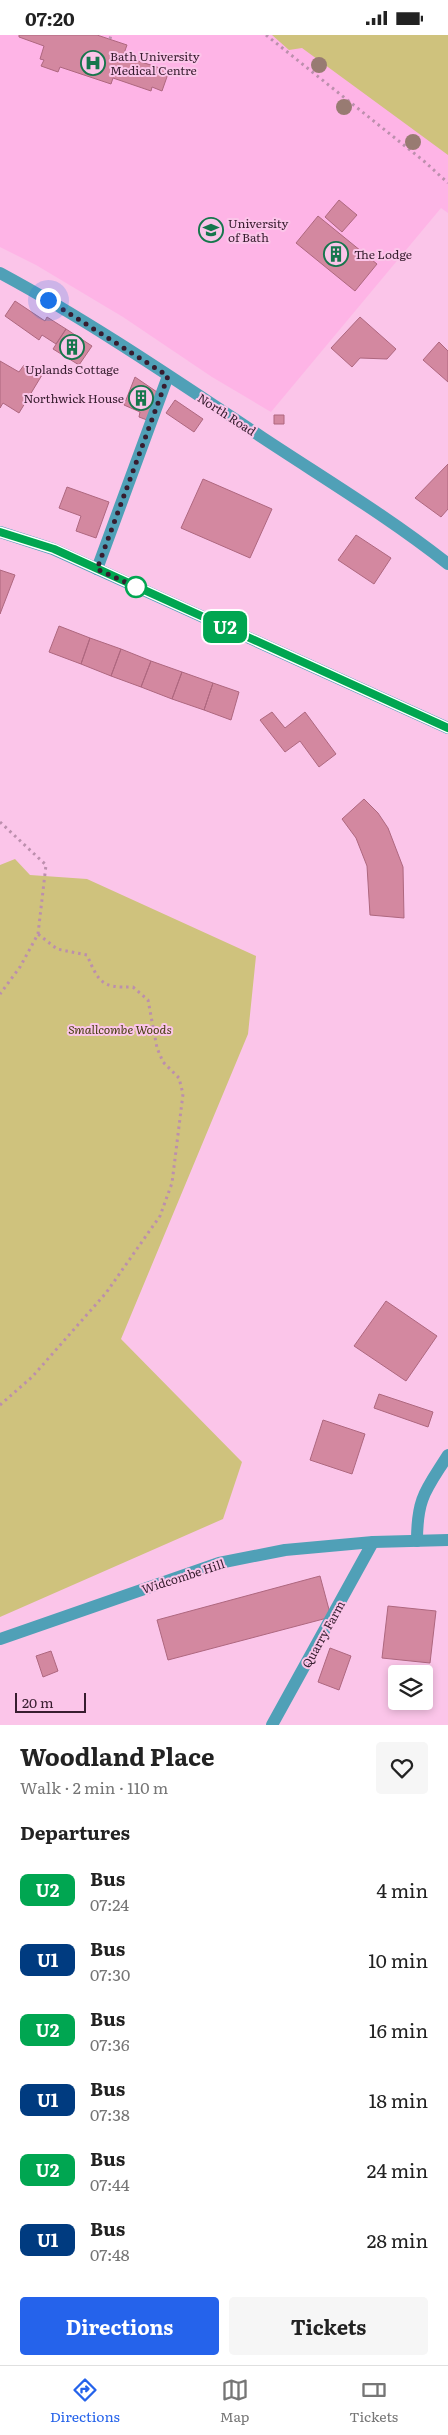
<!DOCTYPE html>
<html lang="en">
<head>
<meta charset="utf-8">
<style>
	:root { --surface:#fff; --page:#f6f6f6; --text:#222; --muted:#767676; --line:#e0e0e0; --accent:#2563eb }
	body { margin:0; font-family:Literata,serif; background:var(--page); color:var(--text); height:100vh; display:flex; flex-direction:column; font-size:19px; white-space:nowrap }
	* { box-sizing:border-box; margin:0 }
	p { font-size:16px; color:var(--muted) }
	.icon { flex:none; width:28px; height:28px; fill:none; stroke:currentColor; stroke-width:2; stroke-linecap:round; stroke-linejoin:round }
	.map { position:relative; height:1690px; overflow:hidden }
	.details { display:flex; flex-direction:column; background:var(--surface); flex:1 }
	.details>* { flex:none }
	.badge { padding:0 10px; border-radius:8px; font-size:18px; line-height:32px }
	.buttons { position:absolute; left:388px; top:1630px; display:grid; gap:10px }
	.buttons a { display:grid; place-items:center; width:45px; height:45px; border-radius:5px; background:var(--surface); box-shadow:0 2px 8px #0003; font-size:25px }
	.scale { position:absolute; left:15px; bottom:12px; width:71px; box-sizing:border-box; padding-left:5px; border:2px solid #371d2f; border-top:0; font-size:14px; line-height:18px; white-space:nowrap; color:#371d2f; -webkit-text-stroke:4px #fbc5e9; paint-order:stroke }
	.you { position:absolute; width:25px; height:25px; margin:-12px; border:4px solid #fff; border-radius:50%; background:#1a73e8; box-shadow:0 0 0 8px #1a73e833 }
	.map>.badge { position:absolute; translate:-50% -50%; box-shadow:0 0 0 2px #fff }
	h2 { padding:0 20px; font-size:19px; line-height:45px }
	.round { display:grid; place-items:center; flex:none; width:52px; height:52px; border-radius:5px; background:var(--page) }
	.overview { display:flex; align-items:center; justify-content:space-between; height:85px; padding:0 20px }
	h1 { font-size:24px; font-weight:700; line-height:38px }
	.cta { display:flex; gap:10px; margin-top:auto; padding:10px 20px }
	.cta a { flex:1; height:58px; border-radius:5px; background:var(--accent); color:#fff; font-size:20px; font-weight:700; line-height:58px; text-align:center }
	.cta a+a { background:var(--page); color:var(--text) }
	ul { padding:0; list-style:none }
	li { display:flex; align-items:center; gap:15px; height:70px; padding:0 20px }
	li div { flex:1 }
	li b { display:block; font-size:19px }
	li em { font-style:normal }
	li .badge { min-width:55px; font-weight:700; text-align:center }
	.status { display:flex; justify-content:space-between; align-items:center; height:35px; padding:0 25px; background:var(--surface); direction:ltr }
	.status svg { height:14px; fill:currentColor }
	.dock { display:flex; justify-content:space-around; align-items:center; height:70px; border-top:1px solid var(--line); background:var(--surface); font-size:14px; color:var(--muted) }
	.dock a { display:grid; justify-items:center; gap:2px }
	.dock .current { color:var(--accent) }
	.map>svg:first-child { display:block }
</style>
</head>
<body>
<div class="status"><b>07:20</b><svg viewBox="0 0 49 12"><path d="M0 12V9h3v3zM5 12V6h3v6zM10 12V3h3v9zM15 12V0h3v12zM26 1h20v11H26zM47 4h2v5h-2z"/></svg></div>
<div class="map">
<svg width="448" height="1690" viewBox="0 0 448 1690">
	<rect width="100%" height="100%" fill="#fbc5e9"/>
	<path fill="#feb4e6" d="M0 0H448V178L441 173 271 377 212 342 123 282 36 230 0 212Z"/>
	<path fill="#cfc27d" d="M272 0H448V120L302 13 289 15Z
		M15 824 30 840 87 844 256 921 248 999 121 1304 242 1427 223 1484 0 1582V830Z"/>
	<path fill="#d388a0" stroke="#ae677f" d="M19 0H97L127 10 123 21 169 36 162 56 152 52 151 56 113 43 111 49 60 32 58 37 41 31 44 25 40 24 44 11 19 2Z
		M339 165 357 180 342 197 325 182Z
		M318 181 377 229 355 256 296 208Z
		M15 266 45 286 47 282 66 294 56 309 42 300 39 305 5 281Z
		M360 282 396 314 387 324 360 323 352 332 331 313Z
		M66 294 92 311 79 330 53 314Z
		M439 307 448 316V347L423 325Z
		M0 326 19 337 24 330 42 340 19 378 3 368 0 373Z
		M135 342 157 357 147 385 139 382 140 377 124 370Z
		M175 365 203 384 194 397 166 378Z
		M274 380H284V389H274Z
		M448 429V474L441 482 415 463Z
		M203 444 272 474 250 523 181 493Z
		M67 452 109 467 96 503 76 496 81 481 59 473Z
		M356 500 391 523 374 549 338 525Z
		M0 535 15 540 0 579Z
		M59 591 90 603 81 629 49 617Z
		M90 603 121 614 111 641 81 629Z
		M121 614 151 626 141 652 111 641Z
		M151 626 182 637 172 664 141 652Z
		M182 637 213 648 204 675 172 664Z
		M213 648 239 657 231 685 204 675Z
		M272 677 285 693 305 677 336 719 319 732 300 706 285 717 260 685Z
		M364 764 378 778 388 793 403 832 404 883 370 880 367 831 356 803 342 784Z
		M386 1266 437 1301 406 1346 354 1311Z
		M379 1359 433 1377 428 1392 374 1373Z
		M323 1385 365 1399 352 1439 310 1425Z
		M320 1541 331 1582 168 1625 157 1585Z
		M388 1571 436 1576 430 1628 382 1623Z
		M330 1613 351 1621 339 1655 318 1647Z
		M51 1616 58 1636 43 1642 36 1621Z"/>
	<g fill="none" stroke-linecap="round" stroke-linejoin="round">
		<path stroke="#bc8fad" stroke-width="3" stroke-dasharray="2.5 4" stroke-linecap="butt" d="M266 0 425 127 448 148
			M110 4 111 0
			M0 787 46 830 38 899 20 932 0 959
			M0 1370 32 1342 106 1258 160 1181 172 1148 183 1059 179 1043 163 1027 157 1013 148 965 133 952C102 953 99 948 87 920L57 914 38 899"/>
		<path stroke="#50a0b7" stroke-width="12" d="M97 534 168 341
			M417 1506C417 1462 426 1455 448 1420
			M272 1690 373 1507"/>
		<path stroke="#50a0b7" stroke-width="12" d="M0 238C91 287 177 346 263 403 325 444 390 483 448 529
			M0 497 53 514 448 693
			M0 1604 219 1528 285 1515 373 1507 448 1505"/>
	</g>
	<g fill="#987b72">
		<circle cx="319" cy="30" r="8"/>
		<circle cx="344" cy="72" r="8"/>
		<circle cx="413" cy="107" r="8"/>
	</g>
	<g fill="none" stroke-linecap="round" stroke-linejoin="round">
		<defs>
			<path id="line" d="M0 497 54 514 448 693"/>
		</defs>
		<use href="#line" stroke="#fff" stroke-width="11"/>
		<use href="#line" stroke="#00a651" stroke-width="8"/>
		<path stroke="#371d2f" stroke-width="5" stroke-dasharray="0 9" d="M48 265 168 341 97 534 136 552"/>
	</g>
	<defs>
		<symbol id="hospital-ring" viewBox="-11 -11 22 22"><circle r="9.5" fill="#fbc5e9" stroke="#16764c" stroke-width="1.5"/><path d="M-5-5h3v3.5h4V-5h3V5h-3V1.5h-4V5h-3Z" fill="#16764c"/></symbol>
		<symbol id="university-ring" viewBox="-11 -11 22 22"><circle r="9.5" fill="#fbc5e9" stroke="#16764c" stroke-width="1.5"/><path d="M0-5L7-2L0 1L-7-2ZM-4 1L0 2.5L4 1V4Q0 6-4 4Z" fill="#16764c"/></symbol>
		<symbol id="building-ring" viewBox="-11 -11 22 22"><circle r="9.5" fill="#fbc5e9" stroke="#16764c" stroke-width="1.5"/><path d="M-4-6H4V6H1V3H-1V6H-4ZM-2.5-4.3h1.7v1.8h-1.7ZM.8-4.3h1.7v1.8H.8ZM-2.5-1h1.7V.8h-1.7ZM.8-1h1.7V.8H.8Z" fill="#16764c"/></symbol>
	</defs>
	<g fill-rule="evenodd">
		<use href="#hospital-ring" x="79" y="14" width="28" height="28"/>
		<use href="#university-ring" x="197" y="181" width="28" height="28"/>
		<use href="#building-ring" x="322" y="205" width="28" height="28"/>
		<use href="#building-ring" x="58" y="298" width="28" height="28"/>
		<use href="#building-ring" x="127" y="349" width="28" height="28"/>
	</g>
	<circle fill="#fff" stroke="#00a651" stroke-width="2.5" cx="136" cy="552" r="10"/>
	<g text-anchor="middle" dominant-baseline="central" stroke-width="4" stroke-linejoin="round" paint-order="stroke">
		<g font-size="12" fill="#371d2f" stroke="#fbc5e9" text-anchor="start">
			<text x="110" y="21">Bath University<tspan x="110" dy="14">Medical Centre</tspan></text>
			<text x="228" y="188">University<tspan x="228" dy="14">of Bath</tspan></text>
			<text x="354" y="219">The Lodge</text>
			<text x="72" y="334" text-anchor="middle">Uplands Cottage</text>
			<text x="124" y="363" text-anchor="end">Northwick House</text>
		</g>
		<g font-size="12" fill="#371d2f" stroke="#fbc5e9">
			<text transform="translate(227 379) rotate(33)">North Road</text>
			<text transform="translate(183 1541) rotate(-18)">Widcombe Hill</text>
			<text transform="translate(323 1599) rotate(-61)">Quarry Farm</text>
		</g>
		<g font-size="12" font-style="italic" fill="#473e11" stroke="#fbc5e9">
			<text x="120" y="994">Smallcombe Woods</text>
		</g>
	</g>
</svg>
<div class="buttons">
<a><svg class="icon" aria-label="layers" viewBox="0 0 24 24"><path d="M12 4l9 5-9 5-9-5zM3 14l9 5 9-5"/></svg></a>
</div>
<div class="scale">20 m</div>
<div class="you" style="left:48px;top:265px"></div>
<b class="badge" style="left:225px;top:592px;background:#00a651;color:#fff">U2</b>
</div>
<section class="details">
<div class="overview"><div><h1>Woodland Place</h1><p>Walk · 2 min · 110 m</p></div><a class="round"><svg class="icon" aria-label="heart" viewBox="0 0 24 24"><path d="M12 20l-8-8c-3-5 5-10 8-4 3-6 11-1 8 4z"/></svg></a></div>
<h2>Departures</h2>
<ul>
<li><span class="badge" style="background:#00a651;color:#fff">U2</span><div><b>Bus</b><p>07:24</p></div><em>4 min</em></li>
<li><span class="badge" style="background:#003b80;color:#fff">U1</span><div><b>Bus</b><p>07:30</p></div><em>10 min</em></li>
<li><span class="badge" style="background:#00a651;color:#fff">U2</span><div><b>Bus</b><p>07:36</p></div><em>16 min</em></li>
<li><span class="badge" style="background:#003b80;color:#fff">U1</span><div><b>Bus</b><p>07:38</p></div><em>18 min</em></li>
<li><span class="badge" style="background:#00a651;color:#fff">U2</span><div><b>Bus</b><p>07:44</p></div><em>24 min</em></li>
<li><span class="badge" style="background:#003b80;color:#fff">U1</span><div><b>Bus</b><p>07:48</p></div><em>28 min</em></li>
</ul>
<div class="cta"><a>Directions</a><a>Tickets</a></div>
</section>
<nav class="dock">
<a class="current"><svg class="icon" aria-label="directions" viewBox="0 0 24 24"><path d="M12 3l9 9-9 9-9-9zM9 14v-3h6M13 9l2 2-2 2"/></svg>Directions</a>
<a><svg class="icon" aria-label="map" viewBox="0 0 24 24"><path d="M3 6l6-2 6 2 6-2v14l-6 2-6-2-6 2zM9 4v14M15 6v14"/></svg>Map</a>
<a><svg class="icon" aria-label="tickets" viewBox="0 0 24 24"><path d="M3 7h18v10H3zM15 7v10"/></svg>Tickets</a>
</nav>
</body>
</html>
